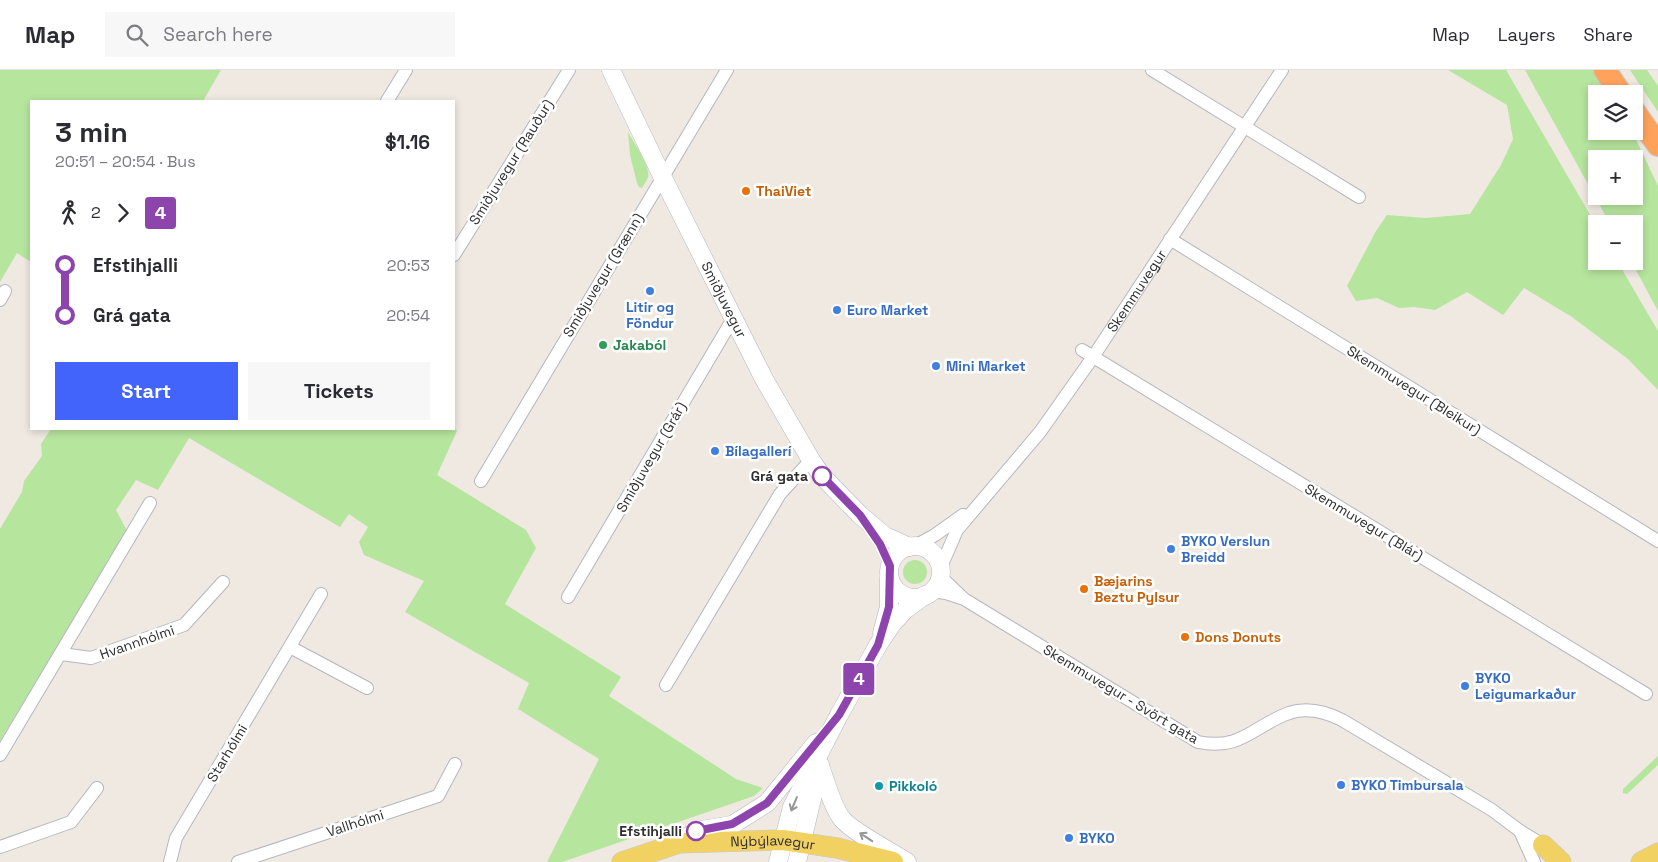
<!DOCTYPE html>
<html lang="en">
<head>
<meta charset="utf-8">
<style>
	:root { --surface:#fff; --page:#f7f7f7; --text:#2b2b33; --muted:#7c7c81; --line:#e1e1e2; --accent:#4264fb }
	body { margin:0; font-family:"Space Grotesk",sans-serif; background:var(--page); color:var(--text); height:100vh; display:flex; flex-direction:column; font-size:19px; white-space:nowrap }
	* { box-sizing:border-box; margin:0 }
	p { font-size:16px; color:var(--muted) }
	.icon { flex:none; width:28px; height:28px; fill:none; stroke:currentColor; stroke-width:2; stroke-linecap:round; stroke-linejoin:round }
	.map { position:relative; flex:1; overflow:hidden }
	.drawer { position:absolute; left:30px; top:30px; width:425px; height:330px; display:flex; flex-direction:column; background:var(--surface); border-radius:0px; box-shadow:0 2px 8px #0003 }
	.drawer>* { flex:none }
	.badge { padding:0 10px; border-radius:4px; font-size:18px; line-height:32px }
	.buttons { position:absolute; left:1588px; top:15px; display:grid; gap:10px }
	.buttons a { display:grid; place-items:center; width:55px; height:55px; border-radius:0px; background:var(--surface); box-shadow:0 2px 8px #0003; font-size:25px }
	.map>.badge { position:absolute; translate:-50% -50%; box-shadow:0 0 0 2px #fff }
	.legs { display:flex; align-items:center; gap:8px; height:55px; padding:0 25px; font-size:16px }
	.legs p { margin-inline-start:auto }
	.overview { display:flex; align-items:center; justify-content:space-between; height:85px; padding:0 25px }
	h1 { font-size:28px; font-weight:800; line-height:38px }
	.button { display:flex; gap:10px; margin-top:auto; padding:10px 25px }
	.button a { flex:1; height:58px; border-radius:0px; background:var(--accent); color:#fff; font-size:20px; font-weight:800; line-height:58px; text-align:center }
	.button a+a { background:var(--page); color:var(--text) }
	ul { padding:0 25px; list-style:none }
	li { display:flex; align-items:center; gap:18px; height:50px; font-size:19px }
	li i { display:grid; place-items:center; width:8px; height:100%; margin:0 6px; background:currentColor }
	li i::after { content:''; width:12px; height:12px; margin:-6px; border:4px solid; border-radius:50%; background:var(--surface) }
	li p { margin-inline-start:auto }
	li:first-child i { background:linear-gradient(#0000 50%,currentColor 0) }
	li:last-child i { background:linear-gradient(currentColor 50%,#0000 0) }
	header { display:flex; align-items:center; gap:30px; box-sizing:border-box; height:70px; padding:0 25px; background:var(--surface); border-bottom:1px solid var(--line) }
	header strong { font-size:24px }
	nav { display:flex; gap:28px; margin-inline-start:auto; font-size:18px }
	.search { width:350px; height:45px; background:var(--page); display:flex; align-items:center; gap:12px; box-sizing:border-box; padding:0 18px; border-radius:0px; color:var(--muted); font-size:19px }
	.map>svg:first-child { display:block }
</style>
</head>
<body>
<header>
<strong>Map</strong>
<div class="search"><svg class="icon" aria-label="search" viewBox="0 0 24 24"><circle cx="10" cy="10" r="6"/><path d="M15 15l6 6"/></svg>Search here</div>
<nav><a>Map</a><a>Layers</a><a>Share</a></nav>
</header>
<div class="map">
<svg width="1658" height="792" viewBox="0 0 1658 792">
	<rect width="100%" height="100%" fill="#efe9e1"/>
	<path fill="#b6e59e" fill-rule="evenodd" d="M0 0H221L203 31H31V192L17 183 0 212Z
		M1448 0H1506L1596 155V191H1617L1658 261V320L1628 289 1572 247 1524 218 1503 245 1467 222 1435 240 1414 237 1399 238 1377 228 1356 231 1347 216 1376 161 1387 145 1426 148 1470 144 1501 95 1513 69 1507 35Z
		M1525 0H1593L1611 24H1596V61H1632L1658 116V241L1631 191H1634V154H1610ZM1596 89H1634V126H1596Z
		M1630 0H1647L1658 16V42Z
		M628 62C633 72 651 96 648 107 647 111 644 114 642 118L639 117 637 113 630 85Z
		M454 357 457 361 437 405 526 460 536 478 505 534 621 607 609 626 736 709 763 718 754 726 562 792H547L599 689 518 639 529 613 405 542 424 511 364 485 359 472 368 457 349 444 340 457 189 368 158 420 136 410 116 440 127 461 0 671V459L22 422 24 411 42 386 41 374 51 359H454Z
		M903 502a12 12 0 1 1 24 0a12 12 0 1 1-24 0Z
		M1658 686V695L1627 724 1623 723V719Z"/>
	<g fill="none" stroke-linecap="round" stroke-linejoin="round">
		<defs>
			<g id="street">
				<path d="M1152 0 1359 127"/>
				<path d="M387 31 406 0"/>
				<path d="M1170 169 1658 471"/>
				<path d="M454 185 569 0"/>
				<path d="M0 230 5 221"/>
				<path d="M1082 280 1646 624"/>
				<path d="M481 411 727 0"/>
				<path d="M915 476 935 465 963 445"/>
				<path id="s1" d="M940 499 957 460 1040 362 1093 287 1282 0"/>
				<path d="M940 506 964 529 1198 672C1241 681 1253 656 1289 643 1307 637 1326 642 1342 650L1492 740 1520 761 1543 775 1547 781"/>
				<path d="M931 521 946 523 961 528"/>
				<path d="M568 527 734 247"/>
				<path d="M290 577 367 618"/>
				<path d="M61 584 91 588 184 555 223 512"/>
				<path d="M666 615 780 424 811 390"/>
				<path d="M0 685 150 433"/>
				<path d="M1520 761 1534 792"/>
				<path d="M0 777 71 752 97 718"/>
				<path d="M170 792 176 768 321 524"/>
				<path d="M238 792 438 726 455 694"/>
			</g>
			<g id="secondary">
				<path id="s2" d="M611 0 662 106 764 309 811 390 822 406 860 445 885 466 909 477"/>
				<circle cx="915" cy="502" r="26"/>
				<path d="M882 563 889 537V508"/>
				<path d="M820 696C826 712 832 736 842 749 853 762 892 782 907 792"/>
				<path d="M679 773 696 761 732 755 767 733 816 673"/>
				<path d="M778 792 792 737 839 645 878 575 892 554 905 540 925 525"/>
				<path d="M797 792 820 695"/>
			</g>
			<g id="primary">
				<path d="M1543 775 1561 792"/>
				<path id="s3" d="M622 792 679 773 783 770 837 778 893 792"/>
				<path d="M1641 792 1658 783"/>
			</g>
			<path id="highway" d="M1605 0 1621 24
				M1634 41 1658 75"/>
		</defs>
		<use href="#street" stroke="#b4b7c1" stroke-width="14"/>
		<use href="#secondary" stroke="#b4b7c1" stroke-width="19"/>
		<use href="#primary" stroke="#c9c9c9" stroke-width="21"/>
		<use href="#highway" stroke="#c9c9c9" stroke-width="24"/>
		<use href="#street" stroke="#fff" stroke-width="12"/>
		<use href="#secondary" stroke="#fff" stroke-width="18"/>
		<use href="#primary" stroke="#f2d163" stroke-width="20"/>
		<use href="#highway" stroke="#ffa35c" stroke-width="22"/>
	</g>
	<defs><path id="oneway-shaft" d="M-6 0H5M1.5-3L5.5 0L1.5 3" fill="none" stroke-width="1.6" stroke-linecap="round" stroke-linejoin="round" transform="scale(1.25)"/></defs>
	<g stroke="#969696">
		<use href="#oneway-shaft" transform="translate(794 734) rotate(113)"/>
		<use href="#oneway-shaft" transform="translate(866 767) rotate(-147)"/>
	</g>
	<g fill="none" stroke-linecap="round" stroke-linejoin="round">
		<defs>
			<path id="line-1" d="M696 761 732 754 767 733 839 645 878 575 889 537 890 496 880 474 860 445 822 406"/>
		</defs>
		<use href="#line-1" stroke="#fff" stroke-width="11"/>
		<use href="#line-1" stroke="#8e44ad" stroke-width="8"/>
	</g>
	<g fill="#e8710a" stroke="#fff" stroke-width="2">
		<circle cx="746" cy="121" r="5"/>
		<circle cx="1084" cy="519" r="5"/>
		<circle cx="1185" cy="567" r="5"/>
	</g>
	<g fill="#3f7fe0" stroke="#fff" stroke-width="2">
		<circle cx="650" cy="221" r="5"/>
		<circle cx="837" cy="240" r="5"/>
		<circle cx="936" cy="296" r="5"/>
		<circle cx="715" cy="381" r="5"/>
		<circle cx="1171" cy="479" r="5"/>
		<circle cx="1465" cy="616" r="5"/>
		<circle cx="1341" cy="715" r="5"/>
		<circle cx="1069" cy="768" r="5"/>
	</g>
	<circle fill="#2e9e5b" stroke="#fff" stroke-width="2" cx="603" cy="275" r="5"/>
	<g fill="#fff" stroke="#8e44ad" stroke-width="2.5">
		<circle cx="822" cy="406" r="9"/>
		<circle cx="696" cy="761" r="9"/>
	</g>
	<circle fill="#0f9aa8" stroke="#fff" stroke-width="2" cx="879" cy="716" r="5"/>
	<g text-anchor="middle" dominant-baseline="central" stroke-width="5" stroke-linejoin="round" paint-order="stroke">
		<g font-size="14" fill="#2e2e2e" stroke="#fff">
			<text transform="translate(511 92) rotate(-58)">Smiðjuvegur (Rauður)</text>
			<text transform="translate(603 205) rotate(-59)">Smiðjuvegur (Grænn)</text>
			<text stroke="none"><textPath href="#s1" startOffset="342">Skemmuvegur</textPath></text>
			<text stroke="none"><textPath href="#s2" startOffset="256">Smiðjuvegur</textPath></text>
			<text transform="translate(1414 320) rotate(32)">Skemmuvegur (Bleikur)</text>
			<text transform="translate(651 387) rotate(-60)">Smiðjuvegur (Grár)</text>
			<text transform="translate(1364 452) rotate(31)">Skemmuvegur (Blár)</text>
			<text transform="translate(137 572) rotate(-19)">Hvannhólmi</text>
			<text transform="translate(1121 624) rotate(31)">Skemmuvegur - Svört gata</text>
			<text transform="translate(227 683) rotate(-59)">Starhólmi</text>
			<text transform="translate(355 753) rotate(-18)">Vallhólmi</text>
			<text stroke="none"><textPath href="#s3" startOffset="154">Nýbýlavegur</textPath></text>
		</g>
		<g font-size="14" font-weight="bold" fill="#c56008" stroke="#fff" text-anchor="start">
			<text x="756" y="121">ThaiViet</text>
			<text x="1094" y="511">Bæjarins<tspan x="1094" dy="16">Beztu Pylsur</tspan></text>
			<text x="1195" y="567">Dons Donuts</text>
		</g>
		<g font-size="14" font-weight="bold" fill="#366cbe" stroke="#fff" text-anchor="start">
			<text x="650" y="237" text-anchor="middle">Litir og<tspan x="650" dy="16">Föndur</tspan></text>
			<text x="847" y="240">Euro Market</text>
			<text x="946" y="296">Mini Market</text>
			<text x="725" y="381">Bílagallerí</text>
			<text x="1181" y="471">BYKO Verslun<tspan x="1181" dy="16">Breidd</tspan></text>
			<text x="1475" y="608">BYKO<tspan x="1475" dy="16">Leigumarkaður</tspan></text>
			<text x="1351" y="715">BYKO Timbursala</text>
			<text x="1079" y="768">BYKO</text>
		</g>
		<g font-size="14" font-weight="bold" fill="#27864d" stroke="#fff" text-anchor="start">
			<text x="613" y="275">Jakaból</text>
		</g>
		<g font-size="14" font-weight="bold" fill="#2e2e2e" stroke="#fff" text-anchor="end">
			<text x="808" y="406">Grá gata</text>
			<text x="682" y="761">Efstihjalli</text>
		</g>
		<g font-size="14" font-weight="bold" fill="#0d838f" stroke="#fff" text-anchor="start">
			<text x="889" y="716">Pikkoló</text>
		</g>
	</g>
</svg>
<div class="buttons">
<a><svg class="icon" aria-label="layers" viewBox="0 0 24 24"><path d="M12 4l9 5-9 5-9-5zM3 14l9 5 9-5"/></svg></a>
<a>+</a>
<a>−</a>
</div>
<b class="badge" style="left:859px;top:609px;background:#8e44ad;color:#fff">4</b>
<section class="drawer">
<div class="overview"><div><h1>3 min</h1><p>20:51 – 20:54 · Bus</p></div><b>$1.16</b></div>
<div class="legs"><svg class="icon" aria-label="walk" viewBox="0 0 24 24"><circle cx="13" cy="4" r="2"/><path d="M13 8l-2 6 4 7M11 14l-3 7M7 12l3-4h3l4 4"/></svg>2<svg class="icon" aria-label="forward" viewBox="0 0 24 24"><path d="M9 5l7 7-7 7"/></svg><b class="badge" style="background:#8e44ad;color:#fff">4</b></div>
<ul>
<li><i style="color:#8e44ad"></i><b>Efstihjalli</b><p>20:53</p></li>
<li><i style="color:#8e44ad"></i><b>Grá gata</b><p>20:54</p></li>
</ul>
<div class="button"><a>Start</a><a>Tickets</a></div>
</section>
</div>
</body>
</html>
